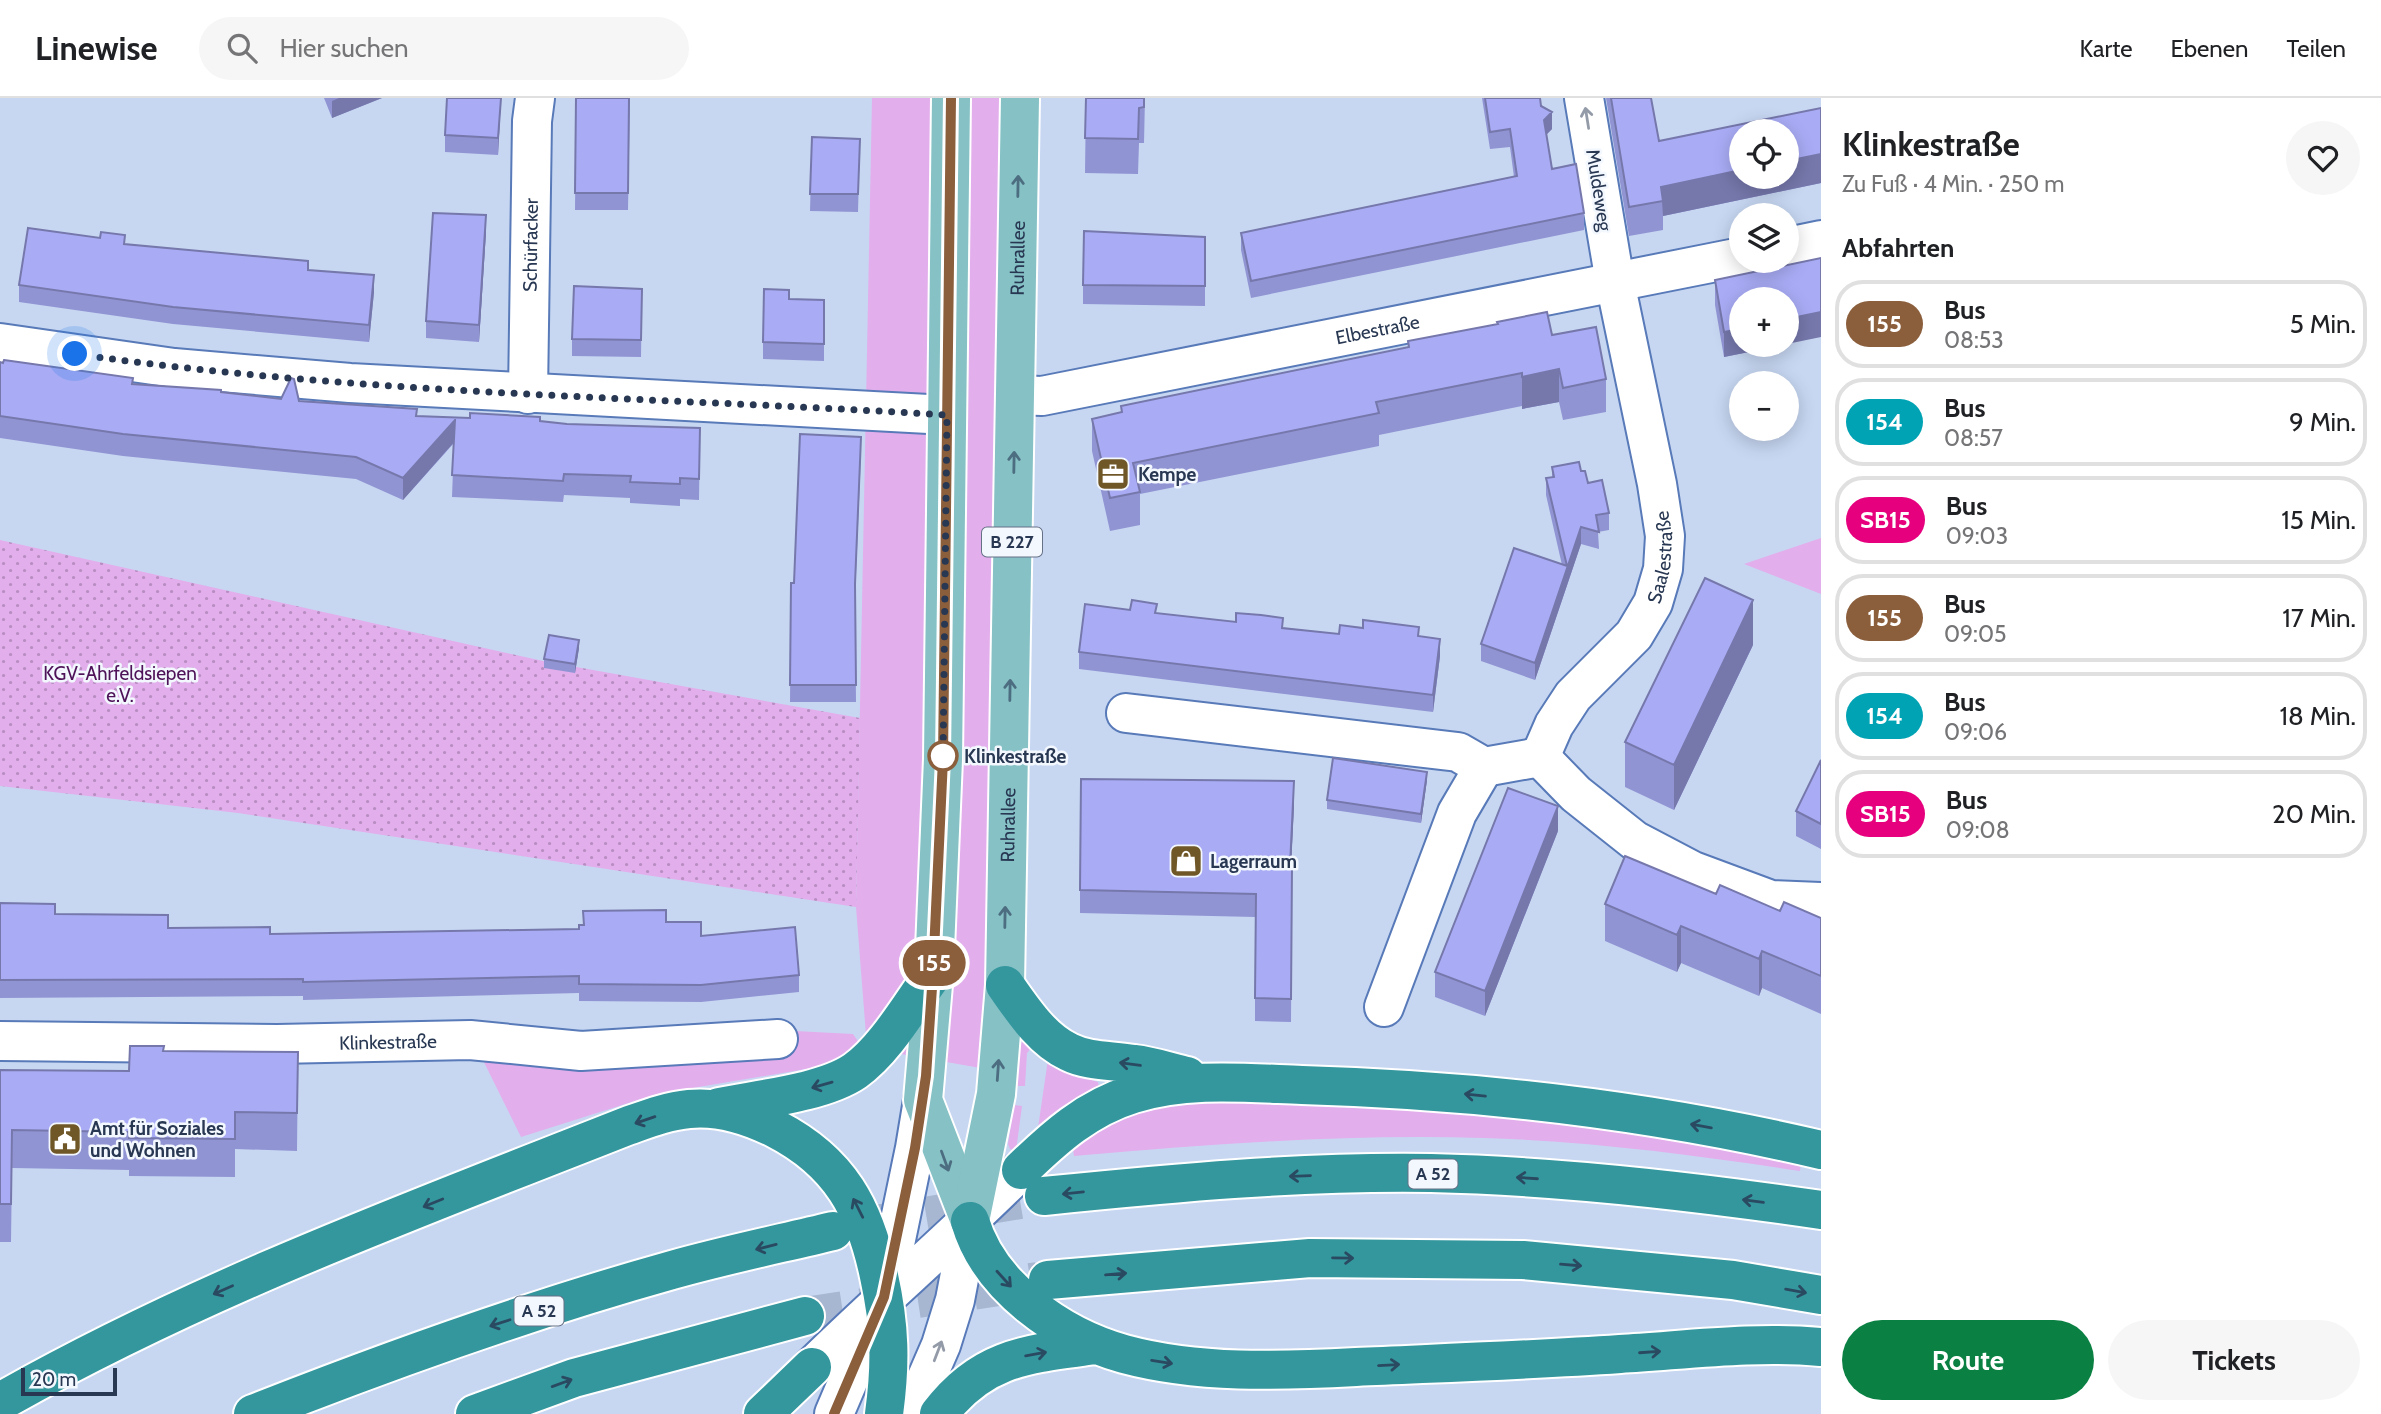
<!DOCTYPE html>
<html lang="de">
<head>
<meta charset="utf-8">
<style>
	:root { --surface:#fff; --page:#f6f6f6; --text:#202124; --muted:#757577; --line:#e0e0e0; --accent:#0b8043 }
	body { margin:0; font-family:Cabin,sans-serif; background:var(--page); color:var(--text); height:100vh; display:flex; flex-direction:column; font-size:26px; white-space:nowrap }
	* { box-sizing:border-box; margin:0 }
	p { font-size:23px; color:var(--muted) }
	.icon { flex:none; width:38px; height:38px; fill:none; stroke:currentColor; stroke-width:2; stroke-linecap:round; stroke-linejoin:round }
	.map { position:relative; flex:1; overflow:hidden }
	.panel { display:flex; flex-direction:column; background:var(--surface); width:560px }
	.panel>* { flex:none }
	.badge { padding:0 14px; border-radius:23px; font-size:24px; line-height:46px }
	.fabs { position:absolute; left:1729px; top:21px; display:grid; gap:14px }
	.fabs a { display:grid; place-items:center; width:70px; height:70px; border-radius:50%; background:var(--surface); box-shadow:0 4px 18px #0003; font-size:35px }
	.scale { position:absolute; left:21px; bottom:18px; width:96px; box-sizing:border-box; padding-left:7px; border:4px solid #283752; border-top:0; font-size:19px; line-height:24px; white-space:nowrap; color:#283752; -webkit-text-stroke:5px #f3f7fe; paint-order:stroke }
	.you { position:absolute; width:35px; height:35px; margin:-18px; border:5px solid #fff; border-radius:50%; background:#1a73e8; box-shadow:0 0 0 10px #1a73e833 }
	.map>.badge { position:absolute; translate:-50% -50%; box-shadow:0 0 0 4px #fff }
	h2 { padding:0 21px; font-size:26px; line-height:63px }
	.round { display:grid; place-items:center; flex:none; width:74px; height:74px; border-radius:37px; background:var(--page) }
	.head { display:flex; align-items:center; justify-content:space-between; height:119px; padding:0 21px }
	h1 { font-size:33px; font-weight:700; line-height:52px }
	.action { display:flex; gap:14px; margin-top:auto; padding:14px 21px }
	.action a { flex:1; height:80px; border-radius:42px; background:var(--accent); color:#fff; font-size:28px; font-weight:700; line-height:80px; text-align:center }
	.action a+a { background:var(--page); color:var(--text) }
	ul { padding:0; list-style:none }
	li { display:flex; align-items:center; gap:21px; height:88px; margin:0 14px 10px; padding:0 7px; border:4px solid var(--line); border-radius:28px }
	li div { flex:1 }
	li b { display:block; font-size:26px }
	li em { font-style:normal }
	li .badge { min-width:77px; font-weight:700; text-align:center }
	header { display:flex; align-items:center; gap:42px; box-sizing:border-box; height:98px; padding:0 35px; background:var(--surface); border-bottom:2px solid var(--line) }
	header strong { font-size:33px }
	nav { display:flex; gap:38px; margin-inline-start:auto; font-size:24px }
	.search { width:490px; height:63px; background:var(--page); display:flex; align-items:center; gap:18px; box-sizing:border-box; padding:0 24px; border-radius:38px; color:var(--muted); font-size:26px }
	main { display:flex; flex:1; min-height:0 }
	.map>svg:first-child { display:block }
</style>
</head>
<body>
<header>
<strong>Linewise</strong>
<div class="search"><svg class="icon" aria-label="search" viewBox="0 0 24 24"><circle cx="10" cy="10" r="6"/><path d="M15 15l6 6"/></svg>Hier suchen</div>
<nav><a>Karte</a><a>Ebenen</a><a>Teilen</a></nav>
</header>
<main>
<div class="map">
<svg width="1821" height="1316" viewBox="0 0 1821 1316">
	<defs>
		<pattern id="park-dots" width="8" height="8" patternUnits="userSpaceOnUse" patternTransform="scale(1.75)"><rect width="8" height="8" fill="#e3aeec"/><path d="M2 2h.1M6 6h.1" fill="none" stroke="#b88ec2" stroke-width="1.8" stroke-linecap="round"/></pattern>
	</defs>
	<rect width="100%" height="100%" fill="#c7d7f2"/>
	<path fill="#e3aeec" d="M872 0H1017L986 971 867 950 856 809Z
		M1821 440V496L1744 466Z
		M795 933 853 936 862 949 824 968 657 996 521 1039 475 946 779 945Z
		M1026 940 1033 948 1027 955 1025 988H1017L1020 946Z
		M1048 961 1073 976 1098 984 1099 989 1059 1011 1038 1030Z
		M1247 1003 1418 1010 1604 1028 1801 1062 1800 1073C1695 1057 1589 1043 1483 1040 1346 1036 1210 1046 1074 1058L1072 1044 1145 1009Z
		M1014 1007 1022 1008 1016 1053 1010 1051 1008 1046Z"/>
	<path fill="url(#park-dots)" d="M0 442 543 563 860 620 856 809 238 715 0 688Z"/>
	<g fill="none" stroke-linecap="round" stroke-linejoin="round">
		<path stroke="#a7b7d2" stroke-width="38" stroke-dasharray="38 19" stroke-linecap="butt" d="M870 1127 1044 1098
			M805 1218 1038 1183"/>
		<defs>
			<g id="minor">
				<path d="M1787 149 1821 142"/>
				<path d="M0 245 174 270 350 285 947 317"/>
				<path id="s1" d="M528 296 532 23 535 0"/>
				<path id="s2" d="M1015 297 1042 298 1741 159"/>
				<path d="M1126 615 1458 654 1484 669 1540 659"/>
				<path id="s3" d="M1540 659 1554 627 1573 598 1634 537 1653 505 1663 471 1665 438 1657 386 1615 184 1584 0"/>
				<path d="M1540 659 1576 696 1634 742 1693 773 1771 802 1821 804"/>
				<path d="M1384 909 1457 715 1484 669"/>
				<path id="s4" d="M0 943 277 946 470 942 581 953 778 941"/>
			</g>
			<path id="secondary" d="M812 1269C880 1202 953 1140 1021 1072
				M834 1316 884 1199 915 1050 923 1002
				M911 1316 941 1247 955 1202 970 1123"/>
			<g id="primary">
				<path d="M951 0 943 661 934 875 923 1002 970 1123"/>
				<path id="s5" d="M970 1123 996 996 1005 887 1020 0"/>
			</g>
			<path id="motorway" d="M1005 887C1022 911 1041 941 1069 954 1089 964 1112 962 1134 966 1152 968 1170 974 1187 978
				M719 1009C758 1001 823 995 855 973 886 951 911 906 934 875
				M1021 1072C1054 1040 1087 1010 1133 996 1186 979 1247 985 1302 987 1476 992 1651 1012 1821 1052
				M1044 1098C1173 1085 1301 1073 1431 1075 1561 1078 1692 1093 1821 1112
				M970 1123C989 1189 1060 1238 1124 1256 1198 1276 1279 1273 1356 1269 1444 1265 1532 1262 1620 1256 1687 1252 1755 1243 1821 1249
				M1048 1182 1310 1160 1523 1162 1733 1182 1821 1197
				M0 1304C199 1191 414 1112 627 1028 647 1021 667 1013 689 1011 718 1008 750 1018 776 1031 840 1064 865 1111 879 1178 890 1228 891 1265 884 1316
				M253 1316C390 1262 529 1212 672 1172 725 1157 779 1146 833 1133
				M475 1316 574 1280 805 1218
				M763 1316 812 1269
				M939 1316C983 1258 1029 1256 1096 1247"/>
		</defs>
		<use href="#minor" stroke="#587ab8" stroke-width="42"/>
		<use href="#secondary" stroke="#587ab8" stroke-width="42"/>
		<use href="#primary" stroke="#fff" stroke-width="42"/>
		<use href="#motorway" stroke="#fff" stroke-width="42"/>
		<use href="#minor" stroke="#fff" stroke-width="38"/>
		<use href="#secondary" stroke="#fff" stroke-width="38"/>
		<use href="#primary" stroke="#85c1c5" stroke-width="38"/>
		<use href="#motorway" stroke="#34979e" stroke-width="38"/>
	</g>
	<path fill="#9194d3" d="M324 0H382L332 20Z
		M501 0 498 57 445 54V37Z
		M576 0H630L628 112H575Z
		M1086 0H1145L1144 45H1139L1138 76 1085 75Z
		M1482 0H1540L1541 8 1552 31 1546 37 1552 71 1584 115V132L1251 200 1241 152V135L1514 79 1510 49 1490 51Z
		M1606 0H1651L1659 43 1821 10V85L1663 118V132L1629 138Z
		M812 39 860 41 858 114 810 113Z
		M486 134 479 244 426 240V223Z
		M1205 139V208L1083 206V187Z
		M125 146 308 172 374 194 369 244 173 226 19 204V187Z
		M1715 182 1741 247H1784L1724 259 1715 207Z
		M642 191 641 259 572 258V241Z
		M789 201 824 202V263L763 261V244Z
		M1497 224 1552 237 1606 281V314L1563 322 1559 304 1522 311V308L1379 337V348L1140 396V427L1110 433 1092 353V321L1121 314V308L1408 249V243L1497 226Z
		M0 264 133 286 299 303 417 318 540 323 567 326 700 330 699 402 680 401V408L630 405V400L564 397 563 404 452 399 454 345 403 402 356 381 123 358 0 340Z
		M861 356 855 500 856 604H790L791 485H794Z
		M1552 369 1581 373 1588 385 1609 415V432L1598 434 1599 451 1581 446 1535 582 1481 563V546L1562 467 1546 397V380L1552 379Z
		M1157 515 1339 536 1419 538 1440 558 1433 614 1079 571V554Z
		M1753 547 1674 712 1625 689V644Z
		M579 550 575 575 544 570V561Z
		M1821 662V751L1796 738V713Z
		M1427 682 1421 725 1327 711V702Z
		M1294 707 1291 768 1292 792 1291 924 1255 923V819L1080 815V792Z
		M1558 733 1485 918 1435 899V874Z
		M1716 796 1780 813 1821 820V916L1762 890 1759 898 1681 865 1677 874 1605 843V806Z
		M0 805 55 816 168 830 270 836 579 831 666 824 799 877V894L701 904 579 903V895L303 902V898L0 900Z
		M164 953 298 954 297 1053 235 1051V1079L129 1078V1072L12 1070 11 1144H0V972L129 973Z"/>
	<path fill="#7678ac" d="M339 0H382L332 20V3Z
		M501 0 498 57V40Z
		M1552 14V31L1544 39V22Z
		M1821 56V85L1663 118 1661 89 1741 72V79H1787V63Z
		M486 117V134L479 244V227Z
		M374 177V194L369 244V227Z
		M1821 214V239L1787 246V221Z
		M1741 231V247H1784L1724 259V234Z
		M1559 271V304L1522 311V279Z
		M455 322V343L403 402V380Z
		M1581 429V446L1535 582V565Z
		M1753 502V547L1674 712V667Z
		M1440 541V558L1433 614V597Z
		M579 542V550L575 575V566Z
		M1427 674V682L1421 725V716Z
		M1294 683V707L1290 792V768Z
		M1558 708V733L1485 918V893Z
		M1681 828V865L1677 874V837Z
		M1762 853V890L1759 898V861Z"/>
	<path fill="#a9acf5" stroke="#7678ac" stroke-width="2" d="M447 0H501L498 40 445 37Z
		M576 0H629L628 95H575Z
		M1086 0H1144V9L1139 10 1138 41 1085 40Z
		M1485 0H1540L1541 8 1552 14 1544 22 1552 71 1576 66 1584 115 1251 183 1241 135 1517 78 1510 31 1490 34Z
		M1611 0H1651L1659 43 1821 10V56L1787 63V33H1741V72L1661 89 1663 103 1629 109Z
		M812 39 860 41 858 96H810Z
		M433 115 486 117 479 227 426 223Z
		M28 130 100 140 101 134 125 137 124 146 308 163V172L374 177 369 227 173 209 19 187Z
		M1084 133 1205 139V188L1083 187Z
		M1821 160V214L1787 221V201H1741V231L1724 234 1715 182Z
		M574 188 642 191 641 242 572 241Z
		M764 191 789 192V201L824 202V246L763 244Z
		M1547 214 1552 237 1596 229 1606 281 1563 290 1559 271 1522 279V275L1376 304 1379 315 1133 365 1140 394 1110 400 1092 321 1122 314 1121 308 1409 249 1408 243 1498 226 1497 224Z
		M4 262 133 280 132 286 221 292V294L281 301 291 280 294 281 299 303 417 311 416 318 470 320V315L540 319V323L567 326 700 330 699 381 680 380V386L630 384 631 378 564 376 563 383 452 377 455 322 403 380 356 359 123 336 0 318V264L3 265Z
		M800 336 861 339 855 486 856 587H790L791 485H794Z
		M1579 364 1581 373H1585L1588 385 1602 382 1609 415 1596 417 1599 434 1581 429 1535 565 1481 546 1514 450 1567 468 1546 380 1554 379 1552 369Z
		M1705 480 1753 502 1674 667 1625 644Z
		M1132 502 1157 506 1155 515 1236 524V515L1261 517 1283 520 1282 530 1339 536 1340 527 1363 530V522L1419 529 1418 538 1440 541 1433 597 1079 554 1085 506 1130 512Z
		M549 537 579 542 575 566 544 561Z
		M1333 660 1427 674 1421 716 1327 702Z
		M1821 662V726L1796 713Z
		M1081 681 1294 683 1290 768H1292L1291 901 1255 900 1256 796 1080 792Z
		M1508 690 1558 708 1485 893 1435 874Z
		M1625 758 1716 796 1720 787 1780 813 1784 804 1821 820V878L1762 853 1759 861 1681 828 1677 837 1605 806Z
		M0 805 55 806V816L168 817V830L270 829V836L579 831V827H584L583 813 666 812V824H701V838L795 829 799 877 701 887 579 886V878L303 884V881L0 882Z
		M130 948H164L163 953 298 954 297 1015 235 1014V1041L129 1040V1034L12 1032 11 1106H0V972L129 973Z"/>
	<defs><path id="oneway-shaft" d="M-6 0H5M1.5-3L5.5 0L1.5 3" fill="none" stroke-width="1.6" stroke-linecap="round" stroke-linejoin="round" transform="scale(1.75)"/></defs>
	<g stroke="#949ba8">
		<use href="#oneway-shaft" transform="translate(1587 20) rotate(-99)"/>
		<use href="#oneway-shaft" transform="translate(938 1253) rotate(-69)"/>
	</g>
	<g stroke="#4d6e80">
		<use href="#oneway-shaft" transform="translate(1018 88) rotate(-89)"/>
		<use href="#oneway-shaft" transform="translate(1014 364) rotate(-89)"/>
		<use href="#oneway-shaft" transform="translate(1010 592) rotate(-89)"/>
		<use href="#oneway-shaft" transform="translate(1005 819) rotate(-89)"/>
		<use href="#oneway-shaft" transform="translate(998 972) rotate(-86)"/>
		<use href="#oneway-shaft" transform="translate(945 1063) rotate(70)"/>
	</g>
	<g stroke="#2a4a61">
		<use href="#oneway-shaft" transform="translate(1130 966) rotate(-172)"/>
		<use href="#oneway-shaft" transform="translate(822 987) rotate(164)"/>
		<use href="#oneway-shaft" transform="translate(1475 997) rotate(-174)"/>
		<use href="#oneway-shaft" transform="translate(645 1022) rotate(161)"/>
		<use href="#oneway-shaft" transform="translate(1701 1028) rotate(-170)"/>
		<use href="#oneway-shaft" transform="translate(1300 1078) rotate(178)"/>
		<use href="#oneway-shaft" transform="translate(1527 1080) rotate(-176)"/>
		<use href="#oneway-shaft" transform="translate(1073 1095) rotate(174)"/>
		<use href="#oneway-shaft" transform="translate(1753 1103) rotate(-172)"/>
		<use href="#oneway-shaft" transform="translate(433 1105) rotate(158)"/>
		<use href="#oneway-shaft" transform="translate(858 1110) rotate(-117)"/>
		<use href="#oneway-shaft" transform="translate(766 1149) rotate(166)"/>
		<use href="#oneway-shaft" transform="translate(1343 1160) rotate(1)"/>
		<use href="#oneway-shaft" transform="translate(1571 1167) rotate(5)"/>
		<use href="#oneway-shaft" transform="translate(1116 1176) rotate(-5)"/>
		<use href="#oneway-shaft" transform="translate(1004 1181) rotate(48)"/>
		<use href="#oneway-shaft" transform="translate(223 1192) rotate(156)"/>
		<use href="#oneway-shaft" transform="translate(1796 1193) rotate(10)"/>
		<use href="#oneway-shaft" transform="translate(500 1225) rotate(162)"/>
		<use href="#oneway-shaft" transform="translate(1650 1254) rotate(-4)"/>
		<use href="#oneway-shaft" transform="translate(1036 1256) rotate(-10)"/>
		<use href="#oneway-shaft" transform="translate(1162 1264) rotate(9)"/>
		<use href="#oneway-shaft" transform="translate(1389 1267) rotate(-3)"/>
		<use href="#oneway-shaft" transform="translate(562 1285) rotate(-20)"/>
	</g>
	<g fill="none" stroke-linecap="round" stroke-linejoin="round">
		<defs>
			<path id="line" d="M834 1316 884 1199 915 1050 926 978 933 875 943 661 951 0"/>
		</defs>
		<use href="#line" stroke="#fff" stroke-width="16"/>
		<use href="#line" stroke="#8b5e3c" stroke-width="10"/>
		<path stroke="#283752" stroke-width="7" stroke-dasharray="0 12.6" d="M75 256C364 297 656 299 947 317L943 661V658"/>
	</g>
	<defs>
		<symbol id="office-square" viewBox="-11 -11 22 22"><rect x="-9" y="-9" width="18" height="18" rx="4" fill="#705728" stroke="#f3f7fe"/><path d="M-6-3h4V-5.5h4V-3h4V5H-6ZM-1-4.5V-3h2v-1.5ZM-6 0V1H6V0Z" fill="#fff"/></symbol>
		<symbol id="shop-square" viewBox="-11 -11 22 22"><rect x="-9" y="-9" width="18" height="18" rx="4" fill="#705728" stroke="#f3f7fe"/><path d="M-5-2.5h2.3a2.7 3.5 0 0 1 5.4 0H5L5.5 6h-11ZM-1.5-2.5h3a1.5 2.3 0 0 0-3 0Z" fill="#fff"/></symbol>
		<symbol id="civic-square" viewBox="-11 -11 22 22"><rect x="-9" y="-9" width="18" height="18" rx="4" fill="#705728" stroke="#f3f7fe"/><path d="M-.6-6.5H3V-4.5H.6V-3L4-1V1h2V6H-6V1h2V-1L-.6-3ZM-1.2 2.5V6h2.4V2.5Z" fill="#fff"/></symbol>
	</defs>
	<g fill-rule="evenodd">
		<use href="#office-square" x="1094" y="357" width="38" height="38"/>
		<use href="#shop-square" x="1167" y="744" width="38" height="38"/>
		<use href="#civic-square" x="46" y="1022" width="38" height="38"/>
	</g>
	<circle fill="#fff" stroke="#8b5e3c" stroke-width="3.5" cx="943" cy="658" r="14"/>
	<g text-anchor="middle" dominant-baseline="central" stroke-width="5" stroke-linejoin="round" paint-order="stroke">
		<g fill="#f3f7fe" stroke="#657186" stroke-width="2">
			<rect x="982" y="429.5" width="60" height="29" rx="5"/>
			<rect x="1408.5" y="1061.5" width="49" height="29" rx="5"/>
			<rect x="514.5" y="1198.5" width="49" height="29" rx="5"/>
		</g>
		<g font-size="18" font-weight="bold" fill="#283752">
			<text x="1012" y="444">B 227</text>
			<text x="1433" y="1076">A 52</text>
			<text x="539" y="1213">A 52</text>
		</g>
		<g font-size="19" fill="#283752" stroke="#f3f7fe">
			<text transform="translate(1599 92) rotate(81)">Muldeweg</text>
			<text stroke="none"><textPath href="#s1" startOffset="149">Schürfacker</textPath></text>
			<text stroke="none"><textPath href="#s5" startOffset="966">Ruhrallee</textPath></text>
			<text stroke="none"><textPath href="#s2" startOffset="369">Elbestraße</textPath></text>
			<text stroke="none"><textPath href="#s3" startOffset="240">Saalestraße</textPath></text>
			<text stroke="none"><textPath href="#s5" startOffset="399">Ruhrallee</textPath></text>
			<text stroke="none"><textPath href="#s4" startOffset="388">Klinkestraße</textPath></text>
		</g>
		<g font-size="19" font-weight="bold" fill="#283752" stroke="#f3f7fe" text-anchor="start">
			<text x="1138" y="376">Kempe</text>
			<text x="1210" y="763">Lagerraum</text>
			<text x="90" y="1030">Amt für Soziales<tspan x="90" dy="22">und Wohnen</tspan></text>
		</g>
		<g font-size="19" fill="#4e1258" stroke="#f3f7fe">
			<text x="120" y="575">KGV-Ahrfeldsiepen<tspan x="120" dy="22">e.V.</tspan></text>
		</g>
		<g font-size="19" font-weight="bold" fill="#283752" stroke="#f3f7fe" text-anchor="start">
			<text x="964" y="658">Klinkestraße</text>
		</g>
	</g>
</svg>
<div class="fabs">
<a><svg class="icon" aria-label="locate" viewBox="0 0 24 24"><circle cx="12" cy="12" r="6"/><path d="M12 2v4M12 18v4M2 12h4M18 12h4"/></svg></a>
<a><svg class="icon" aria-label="layers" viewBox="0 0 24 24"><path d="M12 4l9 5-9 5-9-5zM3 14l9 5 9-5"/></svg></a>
<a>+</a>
<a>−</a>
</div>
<div class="scale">20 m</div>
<div class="you" style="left:75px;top:256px"></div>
<b class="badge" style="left:934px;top:865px;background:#8b5e3c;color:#fff">155</b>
</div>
<section class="panel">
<div class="head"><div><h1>Klinkestraße</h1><p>Zu Fuß · 4 Min. · 250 m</p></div><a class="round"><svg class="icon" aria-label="heart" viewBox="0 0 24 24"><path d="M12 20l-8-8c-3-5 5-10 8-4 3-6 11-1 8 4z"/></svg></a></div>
<h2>Abfahrten</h2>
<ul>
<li><span class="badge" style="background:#8b5e3c;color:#fff">155</span><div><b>Bus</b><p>08:53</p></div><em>5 Min.</em></li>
<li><span class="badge" style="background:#00a3b4;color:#fff">154</span><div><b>Bus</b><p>08:57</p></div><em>9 Min.</em></li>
<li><span class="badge" style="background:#e6007e;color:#fff">SB15</span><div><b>Bus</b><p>09:03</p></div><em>15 Min.</em></li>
<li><span class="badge" style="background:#8b5e3c;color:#fff">155</span><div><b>Bus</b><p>09:05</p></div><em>17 Min.</em></li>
<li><span class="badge" style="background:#00a3b4;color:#fff">154</span><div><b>Bus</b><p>09:06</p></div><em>18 Min.</em></li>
<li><span class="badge" style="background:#e6007e;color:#fff">SB15</span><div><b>Bus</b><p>09:08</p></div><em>20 Min.</em></li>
</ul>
<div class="action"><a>Route</a><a>Tickets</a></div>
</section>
</main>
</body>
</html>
